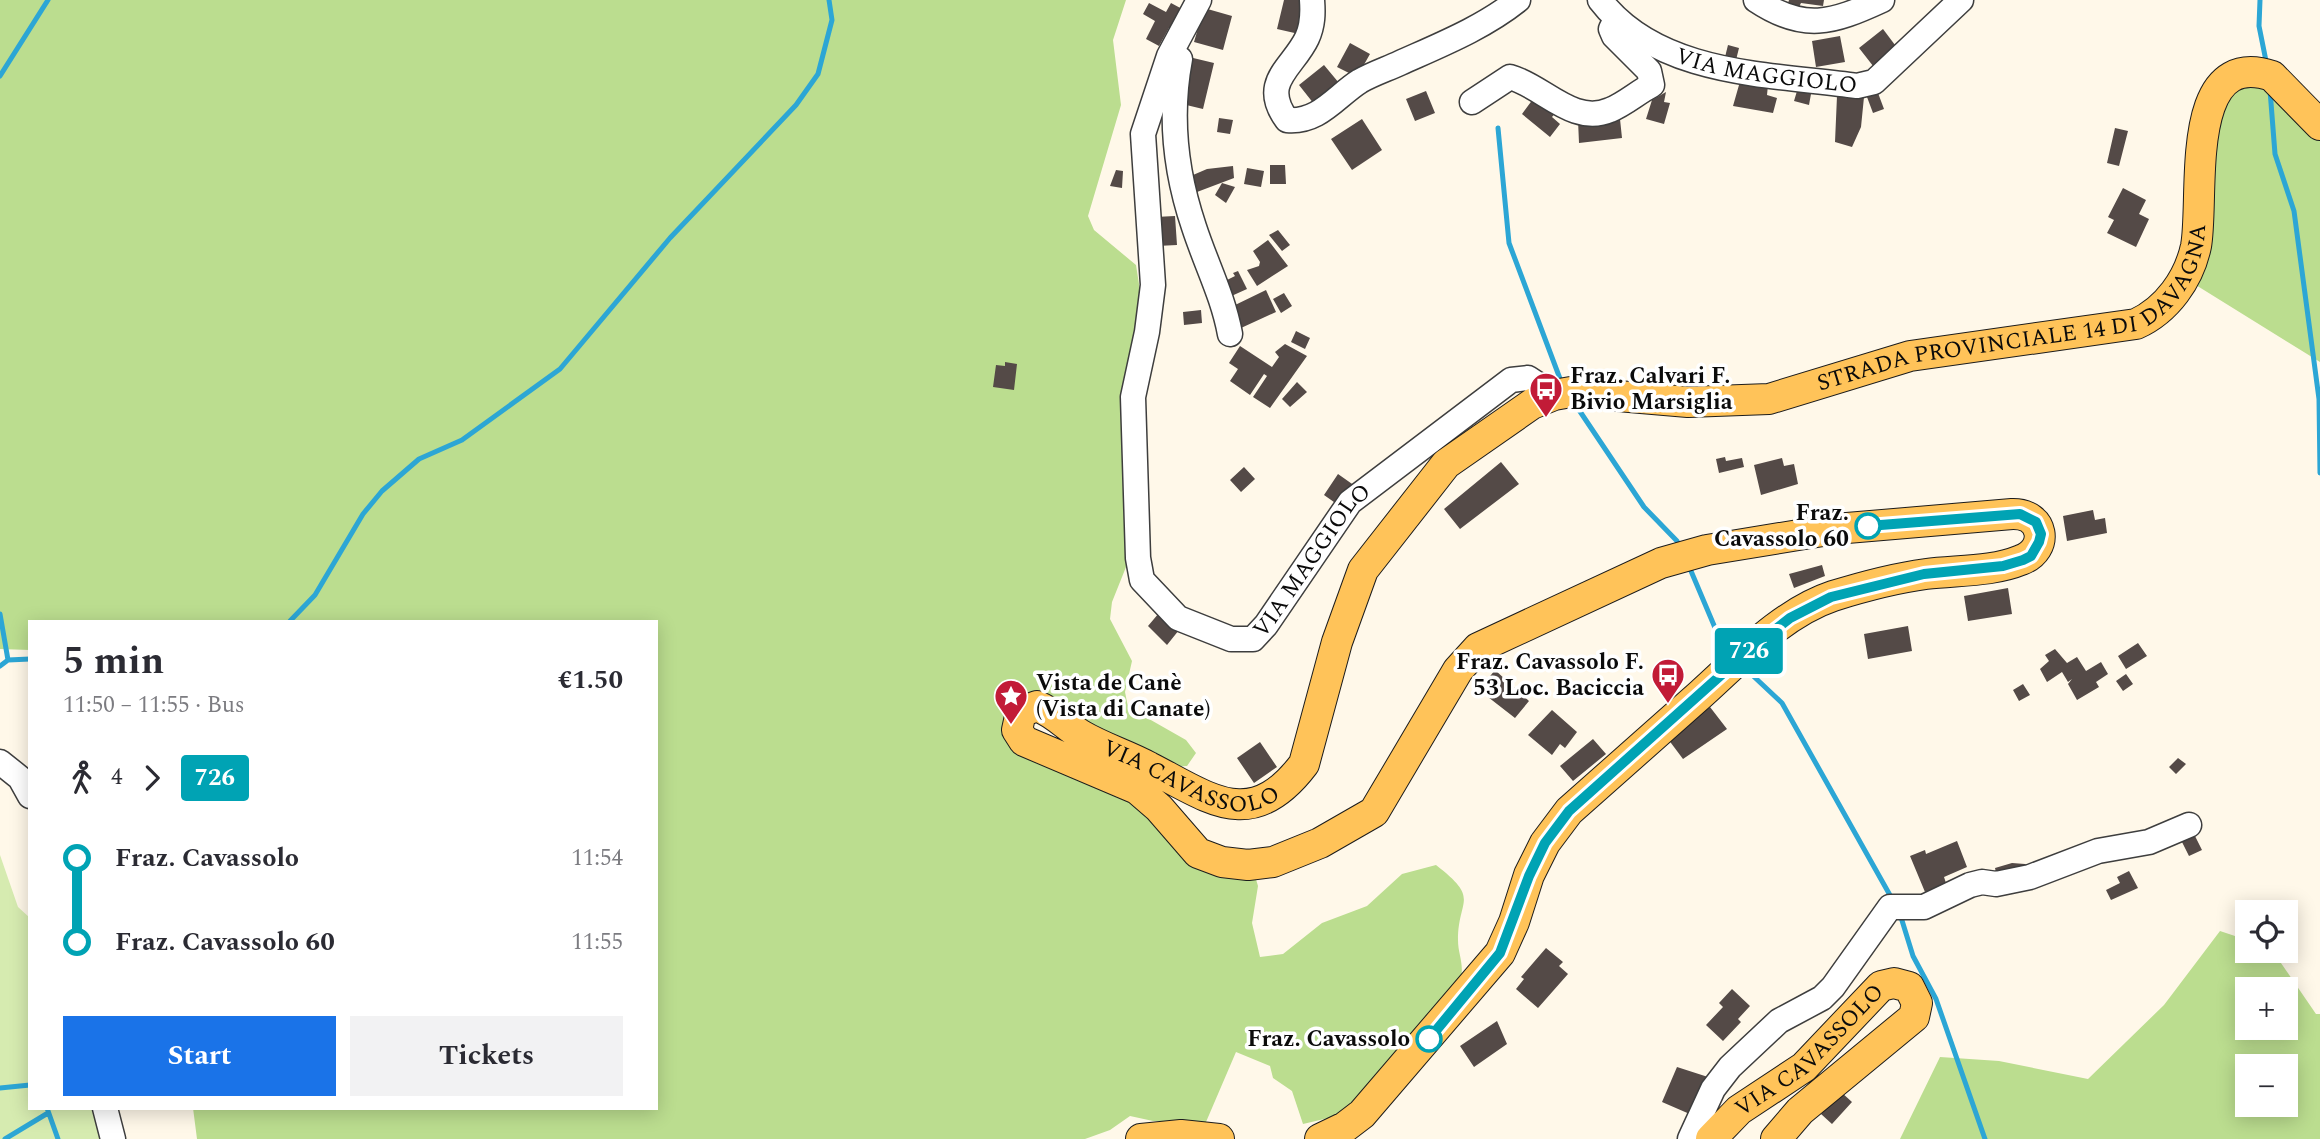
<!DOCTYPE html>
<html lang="en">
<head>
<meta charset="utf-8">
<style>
	:root { --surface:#fff; --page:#f2f2f3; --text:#2b2b33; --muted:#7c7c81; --accent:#1a73e8 }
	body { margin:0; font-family:Spectral,serif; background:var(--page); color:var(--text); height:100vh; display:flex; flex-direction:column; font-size:26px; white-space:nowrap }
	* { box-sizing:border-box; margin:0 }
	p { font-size:23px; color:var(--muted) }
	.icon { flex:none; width:38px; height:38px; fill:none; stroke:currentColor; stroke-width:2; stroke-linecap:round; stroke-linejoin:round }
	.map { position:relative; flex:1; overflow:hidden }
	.panel { position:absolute; left:28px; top:620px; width:630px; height:490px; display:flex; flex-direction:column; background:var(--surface); border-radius:0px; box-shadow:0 4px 18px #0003 }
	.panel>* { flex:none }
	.badge { padding:0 14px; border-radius:5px; font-size:24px; line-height:46px }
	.tools { position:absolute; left:2235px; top:900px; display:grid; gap:14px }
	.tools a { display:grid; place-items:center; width:63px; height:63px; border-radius:0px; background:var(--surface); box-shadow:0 4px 18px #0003; font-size:35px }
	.map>.badge { position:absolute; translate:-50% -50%; box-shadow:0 0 0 4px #fff }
	.legs { display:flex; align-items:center; gap:10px; height:77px; padding:0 35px; font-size:23px }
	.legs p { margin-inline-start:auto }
	.head { display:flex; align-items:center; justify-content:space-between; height:119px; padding:0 35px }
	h1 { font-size:38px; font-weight:700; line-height:52px }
	.action { display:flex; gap:14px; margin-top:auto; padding:14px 35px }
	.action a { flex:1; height:80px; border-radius:0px; background:var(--accent); color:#fff; font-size:28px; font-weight:700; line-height:80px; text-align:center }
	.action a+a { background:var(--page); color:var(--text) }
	ul { padding:0 35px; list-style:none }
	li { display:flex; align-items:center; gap:24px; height:84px; font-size:26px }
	li i { display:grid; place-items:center; width:10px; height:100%; margin:0 9px; background:currentColor }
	li i::after { content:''; width:18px; height:18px; margin:-9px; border:5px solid; border-radius:50%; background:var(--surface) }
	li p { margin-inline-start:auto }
	li:first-child i { background:linear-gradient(#0000 50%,currentColor 0) }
	li:last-child i { background:linear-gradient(currentColor 50%,#0000 0) }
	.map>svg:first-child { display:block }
</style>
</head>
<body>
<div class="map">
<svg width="2320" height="1139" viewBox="0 0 2320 1139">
	<rect width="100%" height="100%" fill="#fff8e9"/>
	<path fill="#d6ebb0" d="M0 855 18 907 30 918V1108H95L103 1139H0Z"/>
	<path fill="#bbdd8f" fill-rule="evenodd" d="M0 0H1126L1113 40 1121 105 1088 216 1094 230 1136 265 1141 297 1130 557 1112 602 1110 619 1132 661 1125 692 1128 707 1186 740 1196 753 1187 766 1171 767 1083 719 1040 690C1021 694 1014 703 1005 720L1255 876 1258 886 1252 923 1260 957 1283 954 1322 923 1367 906 1402 874 1436 865C1481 900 1458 898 1458 940 1458 954 1464 963 1461 978L1379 1081 1337 1116 1303 1124 1292 1091 1273 1078 1270 1066 1236 1052 1206 1122 1153 1121 1130 1116 1110 1130 1085 1139H197L193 1108H656V621H30V650L0 649Z
		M2246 81 2270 88 2320 138V362L2191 282 2215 128 2227 92Z
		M2220 931 2247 940V950H2272L2316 1014H2320V1139H1900L1940 1057 1999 1061 2088 1079 2164 1005ZM2247 989H2286V1027H2247ZM2247 1066H2286V1104H2247Z"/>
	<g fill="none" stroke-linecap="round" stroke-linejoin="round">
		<path stroke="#2ca6d5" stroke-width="5" d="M2260 0 2259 26 2267 66
			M0 76 48 0
			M2270 90 2275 154 2294 211 2319 399 2320 473
			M1498 128 1509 243 1562 384
			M1575 404 1644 507 1677 541
			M1691 571 1724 649
			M0 614 8 660
			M290 621 315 595 363 514 382 491 419 459 462 440 560 369 670 238 796 105 818 74 832 20 829 0
			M0 666 8 660 30 659
			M1749 672 1782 703 1891 897
			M1900 914 1913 956 1936 999 1985 1139
			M0 1088 30 1085
			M47 1108 58 1139
			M5 1139 48 1113"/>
	</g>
	<path fill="#544a47" d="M1284 0H1307L1299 34 1277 29Z
		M1789 0H1824L1823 6 1801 3 1796 13 1786 9Z
		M1149 3 1166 12 1171 3 1184 10 1173 30 1169 28 1159 46 1146 39 1155 21 1143 14Z
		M1204 8 1232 16 1223 50 1194 42Z
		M1883 29 1901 53 1877 71 1859 48Z
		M1840 36 1845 62 1816 67 1812 41Z
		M1350 43 1370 54 1357 77 1337 67Z
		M1728 45 1739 48 1736 60 1725 57Z
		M1189 57 1214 63 1203 109 1178 103Z
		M1324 65 1339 83 1314 104 1299 85Z
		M1741 78 1768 85 1767 95 1777 98 1773 113 1733 106Z
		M1426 91 1435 113 1415 121 1406 99Z
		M1797 91 1811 94 1809 105 1794 101Z
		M1666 92 1664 102 1670 103 1664 124 1646 119 1652 100Z
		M1878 93 1884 109 1873 113 1867 97Z
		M1536 95 1556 112 1552 117 1560 124 1550 137 1522 114Z
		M1837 96 1864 97 1861 127 1852 147 1835 142Z
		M1219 118 1233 120 1230 134 1217 132Z
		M1362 119 1382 150 1352 170 1331 139Z
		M1620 119 1622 138 1579 143 1578 120Z
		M2115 128 2128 131 2119 166 2107 163Z
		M1270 165H1285L1286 184H1270Z
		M1233 166 1234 178 1197 192 1193 175 1207 169Z
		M1247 168 1264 171 1261 187 1244 184Z
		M1116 170 1123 171 1122 188 1110 186Z
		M1222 183 1235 187 1226 203 1215 195Z
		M2123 188 2146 200 2139 214 2149 219 2136 247 2107 233 2114 220 2108 217Z
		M1175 216 1177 245 1157 246 1155 217Z
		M1278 230 1290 245 1282 251 1269 235Z
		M1268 240 1288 266 1257 286 1247 270 1259 266 1260 262 1253 251Z
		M1238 271 1247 289 1227 298 1221 283 1235 276 1233 273Z
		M1266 290 1276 312 1241 328 1231 307Z
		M1284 293 1292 306 1281 313 1273 299Z
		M1201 310 1202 323 1184 325 1183 312Z
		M1296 331 1310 338 1305 349 1291 342Z
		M1285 344 1307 356 1270 408 1253 397 1267 376 1264 374 1250 395 1230 381 1238 369 1229 363 1240 346 1272 367 1279 357 1275 352Z
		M1005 362 1017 364 1014 390 993 387 996 365 1005 366Z
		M1297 382 1307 392 1290 407 1282 399Z
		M1725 457 1726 461 1742 458 1744 467 1719 473 1716 459Z
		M1782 458 1784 466 1794 464 1798 484 1761 495 1754 465Z
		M1501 462 1519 484 1460 529 1444 509Z
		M1244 467 1255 479 1241 492 1230 480Z
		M1338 474 1355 486 1341 507 1324 495Z
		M2093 510 2095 520 2105 518 2107 533 2067 541 2063 516Z
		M1822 565 1825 576 1794 588 1789 574Z
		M2008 588 2012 614 1968 621 1964 596Z
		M1159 613 1179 630 1167 645 1148 626Z
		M1908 626 1912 651 1868 659 1864 634Z
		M2138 643 2147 656 2126 669 2118 656Z
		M2055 649 2067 663 2077 657 2086 671 2101 662 2108 674 2096 682 2099 687 2077 700 2068 684 2072 679 2068 682 2062 672 2047 682 2040 669 2049 661 2045 655Z
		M1495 670 1529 701 1515 718 1479 690Z
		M2126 674 2133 684 2123 691 2116 681Z
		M2023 684 2030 695 2019 701 2013 690Z
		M1710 707 1727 729 1683 759 1668 739Z
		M1552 710 1577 732 1565 748 1560 744 1552 755 1528 735Z
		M1593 739 1606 754 1573 781 1560 766Z
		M1260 742 1277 767 1254 783 1237 758Z
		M2178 758 2186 764 2176 774 2169 767Z
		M2195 836 2202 850 2189 856 2182 842Z
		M1957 841 1967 867 1944 877 1946 883 1925 892 1910 856 1925 850 1926 854Z
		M2012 863 2025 864 2028 874 1998 881 1995 868Z
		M2129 871 2138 888 2111 900 2106 890 2120 883 2117 877Z
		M1546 948 1563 962 1559 966 1568 974 1538 1008 1516 989 1524 979 1521 977Z
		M1732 989 1750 1006 1738 1019 1741 1022 1723 1041 1706 1025 1723 1007 1719 1003Z
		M1497 1021 1507 1044 1474 1067 1460 1046Z
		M1677 1067 1708 1077 1692 1115 1662 1102Z
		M1841 1092 1852 1102 1832 1124 1821 1114Z"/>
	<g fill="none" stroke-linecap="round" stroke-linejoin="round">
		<defs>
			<g id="minor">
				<path id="s1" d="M1199 0 1169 56 1143 134 1153 285 1147 332 1133 397 1138 558 1142 580 1178 618 1231 639H1253L1266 625 1350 502 1511 380 1528 378 1554 395"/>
				<path d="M1312 0C1313 13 1313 25 1307 38 1293 68 1259 82 1287 120 1319 123 1336 96 1360 81 1372 74 1387 69 1400 63 1440 45 1483 28 1518 0"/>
				<path id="s2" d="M1600 0C1658 76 1770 74 1857 86L1874 82 1961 0"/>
				<path d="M1756 0C1804 32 1832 23 1882 0"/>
				<path d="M1180 59C1169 117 1175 171 1194 227 1206 264 1223 296 1230 334"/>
				<path d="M1472 102 1510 77C1543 86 1573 126 1610 110 1625 104 1638 92 1652 85L1649 71 1614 36 1611 29 1615 21"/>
				<path d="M0 762 20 778 30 796"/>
				<path d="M105 1108 113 1139"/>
				<path d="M1690 1139 1713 1089 1730 1067 1779 1021 1822 998 1833 987 1890 907H1924L1970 885 1982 882 1996 884 2030 877 2098 851 2149 842 2189 825"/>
			</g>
			<g id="major">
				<path d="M1141 1139 1181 1135 1219 1139"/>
				<path id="s3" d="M1320 1139 1345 1127 1362 1114 1500 953 1514 922 1529 875 1545 843 1569 811C1613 772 1657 733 1701 694 1740 659 1782 613 1833 596 1862 587 1896 578 1926 574 1957 570 1992 572 2021 560 2050 549 2044 513 2012 514L1835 529 1707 550 1661 563 1478 648 1458 670 1374 812 1320 843 1273 862 1248 865 1222 862 1198 853 1159 808 1137 789 1024 741 1017 730 1021 712 1037 706C1055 713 1065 725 1081 735 1103 748 1127 755 1149 767 1210 798 1251 834 1304 764L1337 642 1363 570 1446 464 1532 404 1554 395 1571 392 1688 402 1769 399 1910 356 2136 324C2167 310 2189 279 2196 246 2205 198 2182 46 2272 76L2320 125"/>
				<path id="s4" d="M1711 1139 1739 1110 1804 1067 1881 986 1894 983 1909 987 1917 1003 1914 1017 1800 1111 1776 1139"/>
			</g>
		</defs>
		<use href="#minor" stroke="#3e3e3e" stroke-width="27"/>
		<use href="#major" stroke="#1c1c1c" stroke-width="32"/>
		<use href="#minor" stroke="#fff" stroke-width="24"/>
		<use href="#major" stroke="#ffc359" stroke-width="30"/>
	</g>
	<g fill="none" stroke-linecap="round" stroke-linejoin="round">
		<defs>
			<path id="line-1" d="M1429 1039 1500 953 1529 876 1545 843 1569 811 1749 650 1790 618 1831 597 1924 574 2003 566 2023 560 2031 556 2039 542 2041 534 2036 522 2020 514 1868 526"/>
		</defs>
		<use href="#line-1" stroke="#fff" stroke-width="16"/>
		<use href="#line-1" stroke="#00a3b4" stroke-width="10"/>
	</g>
	<defs>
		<symbol id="bus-pin" viewBox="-11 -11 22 30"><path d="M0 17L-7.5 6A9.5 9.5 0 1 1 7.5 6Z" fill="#c21b37" stroke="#fff"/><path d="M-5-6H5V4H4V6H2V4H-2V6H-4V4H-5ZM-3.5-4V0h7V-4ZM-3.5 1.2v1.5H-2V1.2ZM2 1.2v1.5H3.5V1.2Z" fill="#fff"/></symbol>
		<symbol id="sight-pin" viewBox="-11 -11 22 30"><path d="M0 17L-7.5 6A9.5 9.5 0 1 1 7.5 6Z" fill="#c21b37" stroke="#fff"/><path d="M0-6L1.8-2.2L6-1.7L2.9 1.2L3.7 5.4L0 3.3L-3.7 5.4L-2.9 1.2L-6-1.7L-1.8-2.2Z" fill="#fff"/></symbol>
	</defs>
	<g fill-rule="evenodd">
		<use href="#bus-pin" x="1527" y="370" width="38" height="52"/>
		<use href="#bus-pin" x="1649" y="656" width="38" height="52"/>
		<use href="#sight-pin" x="992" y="677" width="38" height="52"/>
	</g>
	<g fill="#fff" stroke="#00a3b4" stroke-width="3.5">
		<circle cx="1868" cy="526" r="12"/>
		<circle cx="1429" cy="1039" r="12"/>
	</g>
	<g text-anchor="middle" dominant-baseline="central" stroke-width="7" stroke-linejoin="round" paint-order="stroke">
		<g font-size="23" fill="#0b0b0b" stroke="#fff">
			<text stroke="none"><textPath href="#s2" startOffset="187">VIA MAGGIOLO</textPath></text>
			<text stroke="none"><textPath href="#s3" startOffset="3491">STRADA PROVINCIALE 14 DI DAVAGNA</textPath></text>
			<text stroke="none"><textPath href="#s1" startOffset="824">VIA MAGGIOLO</textPath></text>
			<text stroke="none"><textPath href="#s3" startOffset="2401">VIA CAVASSOLO</textPath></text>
			<text stroke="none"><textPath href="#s4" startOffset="133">VIA CAVASSOLO</textPath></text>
		</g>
		<g font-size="23" font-weight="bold" fill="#0b0b0b" stroke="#fff" text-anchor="start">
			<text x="1570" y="376">Fraz. Calvari F.<tspan x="1570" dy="26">Bivio Marsiglia</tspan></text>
			<text x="1644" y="662" text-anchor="end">Fraz. Cavassolo F.<tspan x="1644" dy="26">53 Loc. Baciccia</tspan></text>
			<text x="1036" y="683">Vista de Canè<tspan x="1036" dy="26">(Vista di Canate)</tspan></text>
		</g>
		<g font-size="23" font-weight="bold" fill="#0b0b0b" stroke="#fff" text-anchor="end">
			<text x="1849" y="513">Fraz.<tspan x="1849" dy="26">Cavassolo 60</tspan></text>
			<text x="1410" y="1039">Fraz. Cavassolo</text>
		</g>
	</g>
</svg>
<div class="tools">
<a><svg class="icon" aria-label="locate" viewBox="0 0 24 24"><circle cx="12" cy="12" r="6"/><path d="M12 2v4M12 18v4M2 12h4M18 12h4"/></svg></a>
<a>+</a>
<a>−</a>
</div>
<b class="badge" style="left:1749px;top:651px;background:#00a3b4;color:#fff">726</b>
<section class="panel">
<div class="head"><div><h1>5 min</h1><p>11:50 – 11:55 · Bus</p></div><b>€1.50</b></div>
<div class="legs"><svg class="icon" aria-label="walk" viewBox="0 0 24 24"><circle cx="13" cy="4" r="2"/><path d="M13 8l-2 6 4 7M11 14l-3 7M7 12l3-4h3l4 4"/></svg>4<svg class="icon" aria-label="forward" viewBox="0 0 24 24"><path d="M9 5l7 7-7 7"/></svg><b class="badge" style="background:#00a3b4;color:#fff">726</b></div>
<ul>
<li><i style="color:#00a3b4"></i><b>Fraz. Cavassolo</b><p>11:54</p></li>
<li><i style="color:#00a3b4"></i><b>Fraz. Cavassolo 60</b><p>11:55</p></li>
</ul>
<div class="action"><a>Start</a><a>Tickets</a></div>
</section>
</div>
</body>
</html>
